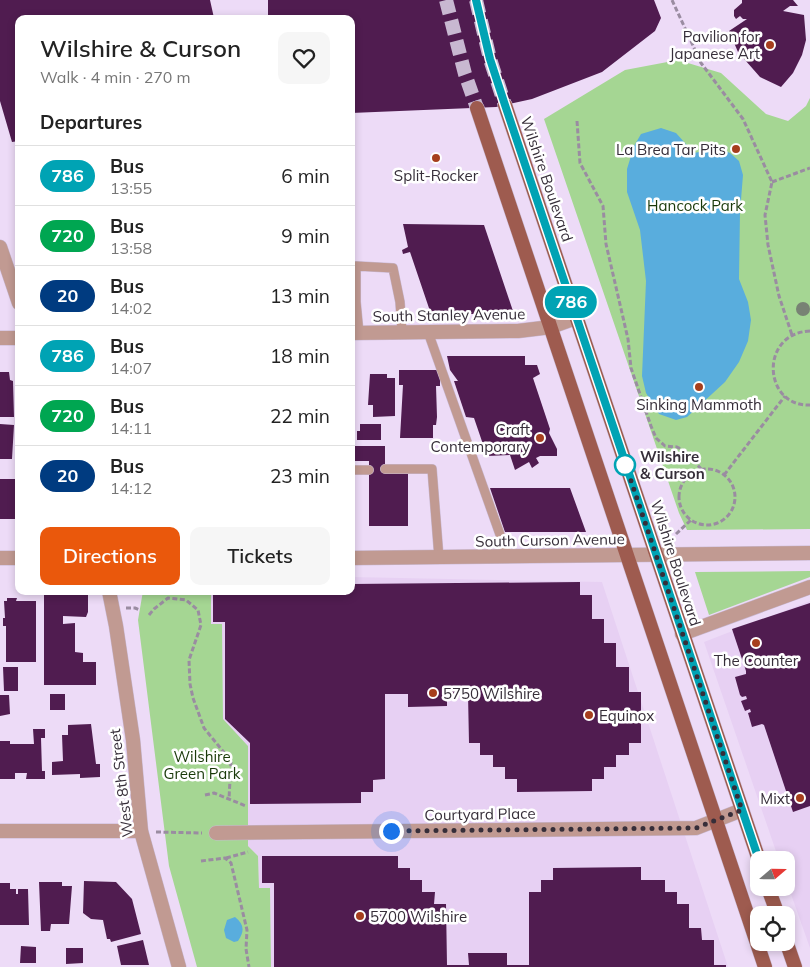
<!DOCTYPE html>
<html lang="en">
<head>
<meta charset="utf-8">
<style>
	:root { --surface:#fff; --page:#f6f6f6; --text:#222; --muted:#767676; --line:#e0e0e0; --accent:#ea580c }
	body { margin:0; font-family:Mulish,sans-serif; background:var(--page); color:var(--text); height:100vh; display:flex; flex-direction:column; font-size:19px; white-space:nowrap }
	* { box-sizing:border-box; margin:0 }
	p { font-size:16px; color:var(--muted) }
	.icon { flex:none; width:28px; height:28px; fill:none; stroke:currentColor; stroke-width:2; stroke-linecap:round; stroke-linejoin:round }
	.map { position:relative; flex:1; overflow:hidden }
	.drawer { position:absolute; left:15px; top:15px; width:340px; height:580px; display:flex; flex-direction:column; background:var(--surface); border-radius:10px; box-shadow:0 2px 8px #0003 }
	.drawer>* { flex:none }
	.badge { padding:0 10px; border-radius:16px; font-size:18px; line-height:32px }
	.needle { width:32px; rotate:70deg }
	.buttons { position:absolute; left:750px; top:851px; display:grid; gap:10px }
	.buttons a { display:grid; place-items:center; width:45px; height:45px; border-radius:10px; background:var(--surface); box-shadow:0 2px 8px #0003; font-size:25px }
	.you { position:absolute; width:25px; height:25px; margin:-12px; border:4px solid #fff; border-radius:50%; background:#1a73e8; box-shadow:0 0 0 8px #1a73e833 }
	.map>.badge { position:absolute; translate:-50% -50%; box-shadow:0 0 0 2px #fff }
	h2 { padding:0 25px; font-size:19px; line-height:45px }
	.round { display:grid; place-items:center; flex:none; width:52px; height:52px; border-radius:10px; background:var(--page) }
	.head { display:flex; align-items:center; justify-content:space-between; height:85px; padding:0 25px }
	h1 { font-size:24px; font-weight:600; line-height:38px }
	.cta { display:flex; gap:10px; margin-top:auto; padding:10px 25px }
	.cta a { flex:1; height:58px; border-radius:10px; background:var(--accent); color:#fff; font-size:20px; font-weight:600; line-height:58px; text-align:center }
	.cta a+a { background:var(--page); color:var(--text) }
	ul { padding:0; list-style:none }
	li { display:flex; align-items:center; gap:15px; height:60px; padding:0 25px; border-top:1px solid var(--line) }
	li div { flex:1 }
	li b { display:block; font-size:19px }
	li em { font-style:normal }
	li .badge { min-width:55px; font-weight:700; text-align:center }
	.map>svg:first-child { display:block }
</style>
</head>
<body>
<div class="map">
<svg width="810" height="967" viewBox="0 0 810 967">
	<rect width="100%" height="100%" fill="#eddbf7"/>
	<path fill="#e7d0f3" d="M351 577 602 582 728 967H271L270 888H259L258 856 248 846V746L223 720 222 624H210V591H351Z
		M810 601V948L786 880V860H779L704 642Z"/>
	<path fill="#a5d693" d="M678 60 721 73 766 114 788 121 806 106 810 98V529L687 530 679 513 544 119 625 70Z
		M810 571V577L709 615 695 572Z
		M143 591H211V624H222L223 719 248 746V846L258 856 259 888H270L271 967H197L169 866 138 620Z"/>
	<path fill="#59addd" d="M661 128 676 133 694 153 719 148 730 153 739 161 743 175 740 212 739 279 748 302 751 320 748 341 739 362 725 382 687 417 676 420 659 414 646 393 642 376 646 281 640 230 627 192V169L634 146 641 134Z
		M235 917C244 924 245 931 238 941L234 942 226 938 224 930 227 920Z"/>
	<path fill="#501c50" d="M0 0H210L214 18 41 19V17L19 19V141L12 142 0 101Z
		M268 0H654L661 18 655 31 602 72 532 99 496 107 351 113V19H268Z
		M742 0H793L798 6H790L783 11 804 15 806 40 802 55 793 73 781 87 760 77 738 52 729 31 747 19H743L740 16 736 19 734 16V10L742 3Z
		M403 224 484 225 514 314H431L410 252 403 254 402 250 408 247Z
		M447 356H525V365H537L540 374 533 378 550 429 549 433 557 449V456H540L536 458 539 463 532 468 529 462 515 470 510 455 487 456 474 418 466 417 454 381H458L450 370Z
		M399 370H440V386H436L437 417 436 425H433V438H400L403 385H399Z
		M0 372H9L10 380 13 381 14 417H0Z
		M370 374H387V378H395V416L373 417V405H368Z
		M0 424 14 425 12 459H0Z
		M360 424H381V440H357V431H360Z
		M351 446H385V474H408V526H369V461H351Z
		M0 479H19V519H0Z
		M490 488H570L586 532H505Z
		M580 582V595H592V619H604V643H616V667H629V692H641V743H629V755H616V767H604V779H592V791L517 792V779H505V767H493V755H480V743H469L468 694H447V706L408 707V694H385V779L373 780V792H361V803L250 804V743L225 719V622H213V595H346V591H351V584Z
		M74 593 88 594V612L86 617 63 616V624L75 623V652L83 653V662H96V685H44V594Z
		M7 598H17L16 601H36V662H6V626H3V618H5L4 601H7Z
		M810 603V806L793 812 764 725 762 724 752 727 748 713 751 712 750 709 745 711 741 701 747 699 746 696 742 697 740 695 735 677 746 674V671L732 629Z
		M3 667H18V691H4Z
		M50 694H65V710H50Z
		M0 695H9L10 714 0 716Z
		M91 724 96 764H100V777L80 778V774L52 775V762L63 761 62 735H68V725Z
		M33 729H45V738H41L42 771H45V779H26L27 773H15V779H0V741H10V744H34Z
		M262 856H398V868H410V880H422V892H435L434 904H446L447 965H469L468 953H507V965H529V892H541V880H553V868L641 867V880H665V892H677V904H689V928H701L702 940H714V965H726V967H274V883H262Z
		M84 881 116 882 132 899 141 934 111 942 110 939H107L103 920 91 919 83 913Z
		M39 882H62V886H72L69 924H51L50 931H41Z
		M0 883H10V889H16V894H18V889H28L29 925H0Z
		M143 940 149 965H121L117 946Z
		M21 946 36 947V963H20Z
		M66 948H83V963L66 964Z"/>
	<g fill="none" stroke-linecap="round" stroke-linejoin="round">
		<path stroke="#c8b8d1" stroke-width="14" stroke-dasharray="14 7" stroke-linecap="butt" d="M446 0 465 74 477 108
			M476 0 490 59 505 105"/>
		<defs>
			<path id="service" d="M428 332 508 557
				M359 333 356 302V266L393 268 400 302 402 332
				M385 469H432L439 558
				M351 470H369"/>
			<path id="minor" d="M351 333 518 331 551 327 576 318
				M0 338H19
				M0 558H19
				M351 558 810 553
				M682 634 810 587
				M0 831H141
				M216 833 696 828 742 810"/>
			<path id="tertiary" d="M0 247 19 303
				M109 591 116 626 133 740 141 831 179 967"/>
			<path id="primary" d="M505 105 759 860
				M477 108 765 967
				M768 888 778 915
				M786 941 795 967"/>
		</defs>
		<use href="#service" stroke="#c8b8d1" stroke-width="10"/>
		<use href="#minor" stroke="#c8b8d1" stroke-width="15"/>
		<use href="#tertiary" stroke="#c8b8d1" stroke-width="15"/>
		<use href="#primary" stroke="#c8b8d1" stroke-width="15"/>
		<path stroke="#9a8ca1" stroke-width="3" stroke-dasharray="5 2.5" stroke-linecap="butt" d="M672 0 701 63 743 119 772 182 765 215 768 245 779 296 792 335
			M577 121 580 163 603 206 606 244 628 339 631 368 651 426 656 438 665 446 677 447 685 451 702 470
			M772 182 810 168
			M810 331C759 333 763 407 810 405
			M679 497a28 28 0 1 1 56 0a28 28 0 1 1-56 0Z
			M724 475 785 396
			M676 534 691 520
			M126 608H135L140 610
			M149 615 154 609 168 598 186 600 198 610 201 625 189 660 190 684 193 698 204 728 231 761 229 799
			M205 795 214 793 246 806
			M156 832 202 833
			M226 858 248 852
			M201 861 225 858 231 863 247 930 246 949 249 967"/>
		<use href="#service" stroke="#c19a92" stroke-width="9"/>
		<use href="#minor" stroke="#c19a92" stroke-width="14"/>
		<use href="#tertiary" stroke="#c19a92" stroke-width="14"/>
		<use href="#primary" stroke="#9e5b4f" stroke-width="14"/>
	</g>
	<circle fill="#788274" cx="803" cy="309" r="7"/>
	<g fill="none" stroke-linecap="round" stroke-linejoin="round">
		<defs>
			<path id="line" d="M476 0 490 59 505 105 759 860"/>
		</defs>
		<use href="#line" stroke="#fff" stroke-width="11"/>
		<use href="#line" stroke="#00a3b4" stroke-width="8"/>
		<path stroke="#362e39" stroke-width="5" stroke-dasharray="0 9" d="M391 831 696 828 742 810 625 463V465"/>
	</g>
	<g fill="#a63f1d" stroke="#fff" stroke-width="2">
		<circle cx="770" cy="45" r="5"/>
		<circle cx="736" cy="149" r="5"/>
		<circle cx="436" cy="158" r="5"/>
		<circle cx="699" cy="387" r="5"/>
		<circle cx="540" cy="438" r="5"/>
		<circle cx="756" cy="643" r="5"/>
		<circle cx="433" cy="693" r="5"/>
		<circle cx="589" cy="715" r="5"/>
		<circle cx="800" cy="798" r="5"/>
		<circle cx="360" cy="916" r="5"/>
	</g>
	<circle fill="#fff" stroke="#00a3b4" stroke-width="2.5" cx="625" cy="465" r="10"/>
	<g text-anchor="middle" dominant-baseline="central" stroke-width="5" stroke-linejoin="round" paint-order="stroke">
		<g font-size="15" fill="#362e39" stroke="#fff" text-anchor="end">
			<text x="760" y="36">Pavilion for<tspan x="760" dy="17">Japanese Art</tspan></text>
			<text x="726" y="149">La Brea Tar Pits</text>
			<text x="436" y="175" text-anchor="middle">Split-Rocker</text>
			<text x="699" y="404" text-anchor="middle">Sinking Mammoth</text>
			<text x="530" y="429">Craft<tspan x="530" dy="17">Contemporary</tspan></text>
			<text x="756" y="660" text-anchor="middle">The Counter</text>
			<text x="443" y="693" text-anchor="start">5750 Wilshire</text>
			<text x="599" y="715" text-anchor="start">Equinox</text>
			<text x="790" y="798">Mixt</text>
			<text x="370" y="916" text-anchor="start">5700 Wilshire</text>
		</g>
		<g font-size="15" fill="#362e39" stroke="#fff">
			<text transform="translate(547 179) rotate(71)">Wilshire Boulevard</text>
			<text transform="translate(449 315) rotate(-1)">South Stanley Avenue</text>
			<text transform="translate(550 540) rotate(-1)">South Curson Avenue</text>
			<text transform="translate(676 563) rotate(72)">Wilshire Boulevard</text>
			<text transform="translate(121 783) rotate(-97)">West 8th Street</text>
			<text transform="translate(480 814) rotate(-1)">Courtyard Place</text>
		</g>
		<g font-size="15" fill="#193909" stroke="#fff">
			<text x="695" y="205">Hancock Park</text>
			<text x="202" y="756">Wilshire<tspan x="202" dy="17">Green Park</tspan></text>
		</g>
		<g font-size="15" font-weight="bold" fill="#362e39" stroke="#fff" text-anchor="start">
			<text x="640" y="456">Wilshire<tspan x="640" dy="17">&amp; Curson</tspan></text>
		</g>
	</g>
</svg>
<div class="buttons">
<a><svg class="needle" viewBox="-14 -14 28 28"><path d="M0-13l5 13h-10z" fill="#e53935"/><path d="M0 13l5-13h-10z" fill="#767676"/></svg></a>
<a><svg class="icon" aria-label="locate" viewBox="0 0 24 24"><circle cx="12" cy="12" r="6"/><path d="M12 2v4M12 18v4M2 12h4M18 12h4"/></svg></a>
</div>
<div class="you" style="left:391px;top:831px"></div>
<b class="badge" style="left:571px;top:302px;background:#00a3b4;color:#fff">786</b>
<section class="drawer">
<div class="head"><div><h1>Wilshire &amp; Curson</h1><p>Walk · 4 min · 270 m</p></div><a class="round"><svg class="icon" aria-label="heart" viewBox="0 0 24 24"><path d="M12 20l-8-8c-3-5 5-10 8-4 3-6 11-1 8 4z"/></svg></a></div>
<h2>Departures</h2>
<ul>
<li><span class="badge" style="background:#00a3b4;color:#fff">786</span><div><b>Bus</b><p>13:55</p></div><em>6 min</em></li>
<li><span class="badge" style="background:#00a651;color:#fff">720</span><div><b>Bus</b><p>13:58</p></div><em>9 min</em></li>
<li><span class="badge" style="background:#003b80;color:#fff">20</span><div><b>Bus</b><p>14:02</p></div><em>13 min</em></li>
<li><span class="badge" style="background:#00a3b4;color:#fff">786</span><div><b>Bus</b><p>14:07</p></div><em>18 min</em></li>
<li><span class="badge" style="background:#00a651;color:#fff">720</span><div><b>Bus</b><p>14:11</p></div><em>22 min</em></li>
<li><span class="badge" style="background:#003b80;color:#fff">20</span><div><b>Bus</b><p>14:12</p></div><em>23 min</em></li>
</ul>
<div class="cta"><a>Directions</a><a>Tickets</a></div>
</section>
</div>
</body>
</html>
